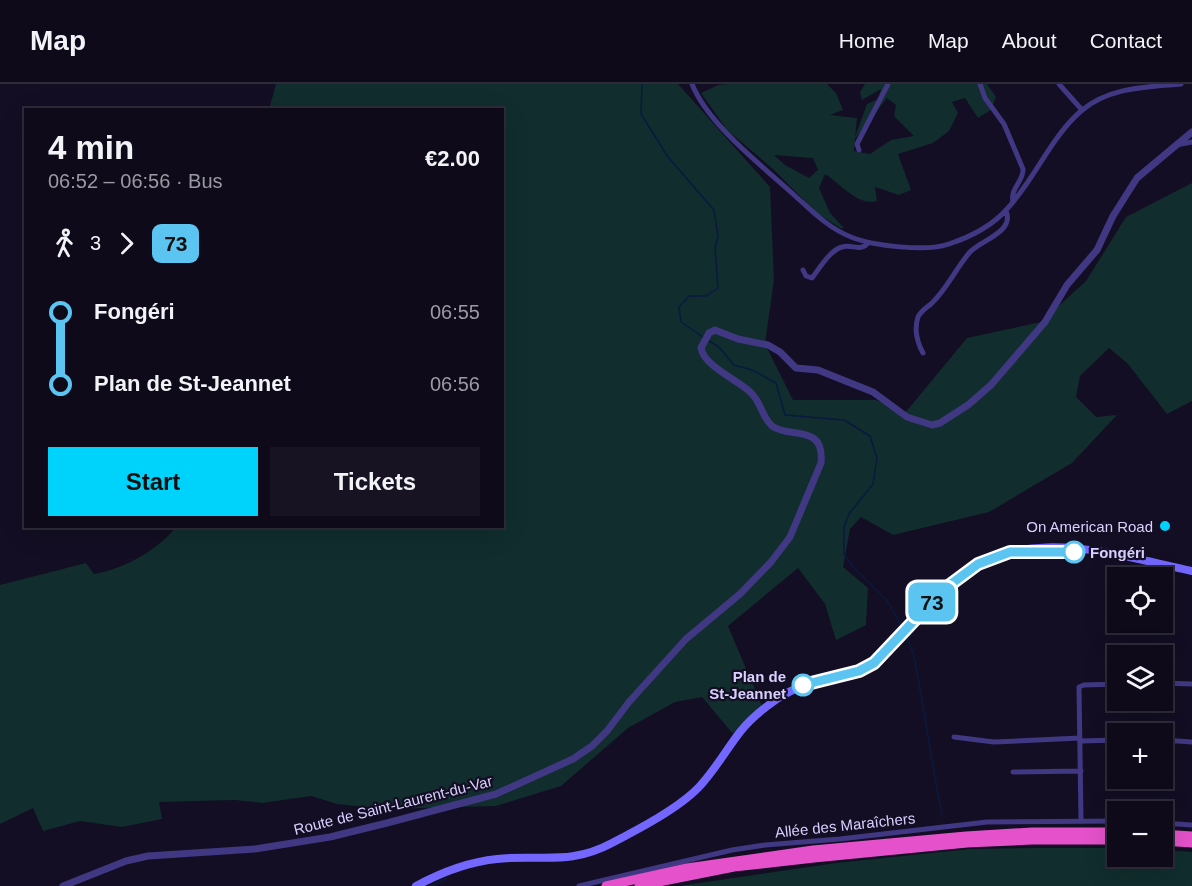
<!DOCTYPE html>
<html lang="en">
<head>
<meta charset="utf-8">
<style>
	:root { --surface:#0e0a1a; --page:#171323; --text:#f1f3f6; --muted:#9b9aa2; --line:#2e2b39; --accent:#00d3fb }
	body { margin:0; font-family:Arial,sans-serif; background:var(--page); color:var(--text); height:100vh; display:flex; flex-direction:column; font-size:22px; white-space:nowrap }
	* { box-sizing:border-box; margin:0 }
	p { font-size:20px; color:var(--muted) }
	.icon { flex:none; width:33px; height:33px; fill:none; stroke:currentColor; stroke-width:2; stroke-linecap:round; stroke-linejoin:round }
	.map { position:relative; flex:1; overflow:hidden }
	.details { position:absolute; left:24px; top:24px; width:480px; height:420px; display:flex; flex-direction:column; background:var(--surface); border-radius:0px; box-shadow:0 6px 24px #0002,0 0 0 2px var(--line) }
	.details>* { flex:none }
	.badge { padding:0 12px; border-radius:9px; font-size:21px; line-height:39px }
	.controls { position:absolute; left:1107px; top:483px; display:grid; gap:12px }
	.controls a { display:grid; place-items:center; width:66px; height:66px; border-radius:0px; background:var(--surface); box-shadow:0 6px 24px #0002,0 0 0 2px var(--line); font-size:30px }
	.map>.badge { position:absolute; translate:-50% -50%; box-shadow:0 0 0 3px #fff }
	.legs { display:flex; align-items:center; gap:9px; height:66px; padding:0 24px; font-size:20px }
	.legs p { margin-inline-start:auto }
	.head { display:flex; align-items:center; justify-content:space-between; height:102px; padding:0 24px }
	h1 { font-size:33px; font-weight:800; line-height:45px }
	.cta { display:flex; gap:12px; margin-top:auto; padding:12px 24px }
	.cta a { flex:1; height:69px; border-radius:0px; background:var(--accent); color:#111; font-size:24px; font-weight:800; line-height:69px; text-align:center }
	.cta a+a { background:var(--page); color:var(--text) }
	ul { padding:0 24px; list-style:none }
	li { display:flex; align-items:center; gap:21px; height:72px; font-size:22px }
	li i { display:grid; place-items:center; width:9px; height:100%; margin:0 8px; background:currentColor }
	li i::after { content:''; width:15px; height:15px; margin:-8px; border:4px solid; border-radius:50%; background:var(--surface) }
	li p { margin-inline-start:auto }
	li:first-child i { background:linear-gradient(#0000 50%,currentColor 0) }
	li:last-child i { background:linear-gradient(currentColor 50%,#0000 0) }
	header { display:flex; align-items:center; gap:36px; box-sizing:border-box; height:84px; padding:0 30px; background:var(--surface); border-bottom:2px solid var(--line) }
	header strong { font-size:28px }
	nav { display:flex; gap:33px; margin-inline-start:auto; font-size:21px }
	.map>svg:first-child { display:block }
</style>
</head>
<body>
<header>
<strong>Map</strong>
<nav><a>Home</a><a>Map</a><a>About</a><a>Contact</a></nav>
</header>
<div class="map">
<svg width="1192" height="802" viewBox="0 0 1192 802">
	<rect width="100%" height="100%" fill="#130e23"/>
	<path fill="#112d2d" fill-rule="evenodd" d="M276 0H678L770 103 774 196 765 260 793 316H876L905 329 967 254 1041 238 1086 197 1126 133 1192 99V317L1167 330 1128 280 1109 264 1080 292 1076 313 1096 333 1117 331 1072 379 989 428 893 451 861 433 850 445 843 483 868 504 866 541 836 556 825 520 798 484 728 542 762 622 733 650 702 613 675 618 628 644 561 702 496 722 385 725 337 720 311 712 262 719 235 716 159 718 162 735 122 743 80 737 43 747 33 724 0 740V501L86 479 94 490C124 485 158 466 176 443L502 442V26L269 25Z
		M728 0H827L836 9 843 26 830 31 857 34 855 53 867 20 878 15 881 5 862 16 860 8 865 0H987L996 13 991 26 978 34 965 14 952 18 958 29 949 47 933 59 898 70 911 106 899 111 875 103 877 117C857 122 841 100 825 90L819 104 830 129 844 144H840L817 129 773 85 727 46 701 9 718 1ZM887 14 896 21 894 32 914 52 891 56 870 70 854 67 855 55ZM774 71 813 74 818 86 809 94 785 81Z
		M1037 764H1117L1118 772H1162L1163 766 1192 768V802H679L836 779 970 765Z"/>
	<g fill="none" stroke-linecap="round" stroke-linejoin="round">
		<path stroke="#091a41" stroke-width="1.5" d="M642 0 641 30 668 73 714 126 718 152 715 164 718 204 706 212H689L679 223 681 238 703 253
			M709 257 719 263 734 281 752 286 776 299 785 331 844 336 870 352 877 374 873 400 849 430 844 443V470L854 484 888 518 904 546
			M907 553 914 571 942 733
			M432 802 446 795"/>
		<path stroke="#403883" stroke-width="5" d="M692 0C708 40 761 81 793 110 811 126 828 144 851 153 873 162 927 168 949 160 970 153 993 141 1007 125 1035 95 1050 54 1081 27 1109 3 1147 3 1181 0
			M980 0 985 14 1004 40 1023 85C1024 97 1010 104 1013 118
			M1059 0 1082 26
			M1176 61 1192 58
			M859 66 857 60 888 0
			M803 186 806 192 812 194C819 185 830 166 842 163 852 160 861 168 868 159
			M923 269C917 258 914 245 918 233 921 227 926 224 931 220 947 205 956 184 970 168 981 156 1015 148 1006 127
			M1162 599 1192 600
			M954 653 994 658 1080 654
			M1162 656 1192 658
			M1081 657 1118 656
			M1013 688 1081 687
			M1081 736 1079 603 1084 601 1118 600
			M1162 739 1192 741
			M579 802 732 766 765 761 840 755 987 738 1118 737"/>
		<path stroke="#403883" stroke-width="7" d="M63 802 126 777 148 772 255 765 330 753 387 739 496 710 573 675 592 662 607 647 629 618 686 555 740 510 771 478 790 453 821 379C825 339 789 355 772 342 761 332 761 316 749 307 736 295 704 282 701 264L709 249 715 246 738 255 768 261 780 268 796 284 818 286 873 308 907 333 932 341 940 339 968 321 991 301 1045 238 1067 201 1097 166 1113 132 1137 94 1192 48"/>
		<path stroke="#7467ff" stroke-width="8" d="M1026 468H1068
			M416 802C442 788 467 778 497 775 541 770 569 782 612 759 639 745 679 724 699 703 715 686 726 666 740 648 750 635 764 624 777 615 791 606 806 599 823 595 839 591 860 590 874 579 901 559 919 529 943 506 1015 436 1106 469 1192 487"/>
		<path stroke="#e451ca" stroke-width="9" d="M1162 750 1192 752
			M1162 757 1192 759
			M606 802 687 784 813 766 966 752 1032 748H1118
			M639 802 734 783 814 774 967 759 1032 756H1118"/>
	</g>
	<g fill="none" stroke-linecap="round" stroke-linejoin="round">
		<defs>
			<path id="line-1" d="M803 601 859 587 874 579 943 506 978 480 1010 468H1074"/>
		</defs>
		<use href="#line-1" stroke="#fff" stroke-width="14"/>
		<use href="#line-1" stroke="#5bc4f1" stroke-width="9"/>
	</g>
	<circle fill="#00d3fb" stroke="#130e23" stroke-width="2" cx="1165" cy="442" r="6"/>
	<g fill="#fff" stroke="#5bc4f1" stroke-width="3">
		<circle cx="1074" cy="468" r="10"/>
		<circle cx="803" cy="601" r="10"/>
	</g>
	<g text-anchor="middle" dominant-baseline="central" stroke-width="4.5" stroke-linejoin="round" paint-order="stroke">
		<g font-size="15" fill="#d8d0ff" stroke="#130e23" text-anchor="end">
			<text x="1153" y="442">On American Road</text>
		</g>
		<g font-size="15" font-weight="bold" fill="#d8d0ff" stroke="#130e23" text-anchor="start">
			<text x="1090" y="468">Fongéri</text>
			<text x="786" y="592" text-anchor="end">Plan de<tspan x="786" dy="17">St-Jeannet</tspan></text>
		</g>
		<g font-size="15" fill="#d8d0ff" stroke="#130e23">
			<text transform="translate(393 721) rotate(-14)">Route de Saint-Laurent-du-Var</text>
			<text transform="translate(845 741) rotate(-6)">Allée des Maraîchers</text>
		</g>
	</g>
</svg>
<div class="controls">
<a><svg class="icon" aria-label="locate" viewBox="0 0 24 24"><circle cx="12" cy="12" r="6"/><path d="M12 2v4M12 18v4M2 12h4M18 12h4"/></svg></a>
<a><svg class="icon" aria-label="layers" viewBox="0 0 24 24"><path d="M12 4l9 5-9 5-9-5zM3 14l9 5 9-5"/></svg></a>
<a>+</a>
<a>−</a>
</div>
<b class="badge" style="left:932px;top:518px;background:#5bc4f1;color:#111">73</b>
<section class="details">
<div class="head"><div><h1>4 min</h1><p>06:52 – 06:56 · Bus</p></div><b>€2.00</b></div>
<div class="legs"><svg class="icon" aria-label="walk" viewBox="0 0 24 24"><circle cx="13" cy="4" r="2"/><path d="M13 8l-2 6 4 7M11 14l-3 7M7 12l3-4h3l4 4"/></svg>3<svg class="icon" aria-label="forward" viewBox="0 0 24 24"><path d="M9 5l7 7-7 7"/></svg><b class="badge" style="background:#5bc4f1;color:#111">73</b></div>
<ul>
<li><i style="color:#5bc4f1"></i><b>Fongéri</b><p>06:55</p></li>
<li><i style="color:#5bc4f1"></i><b>Plan de St-Jeannet</b><p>06:56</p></li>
</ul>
<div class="cta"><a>Start</a><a>Tickets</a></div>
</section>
</div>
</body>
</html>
